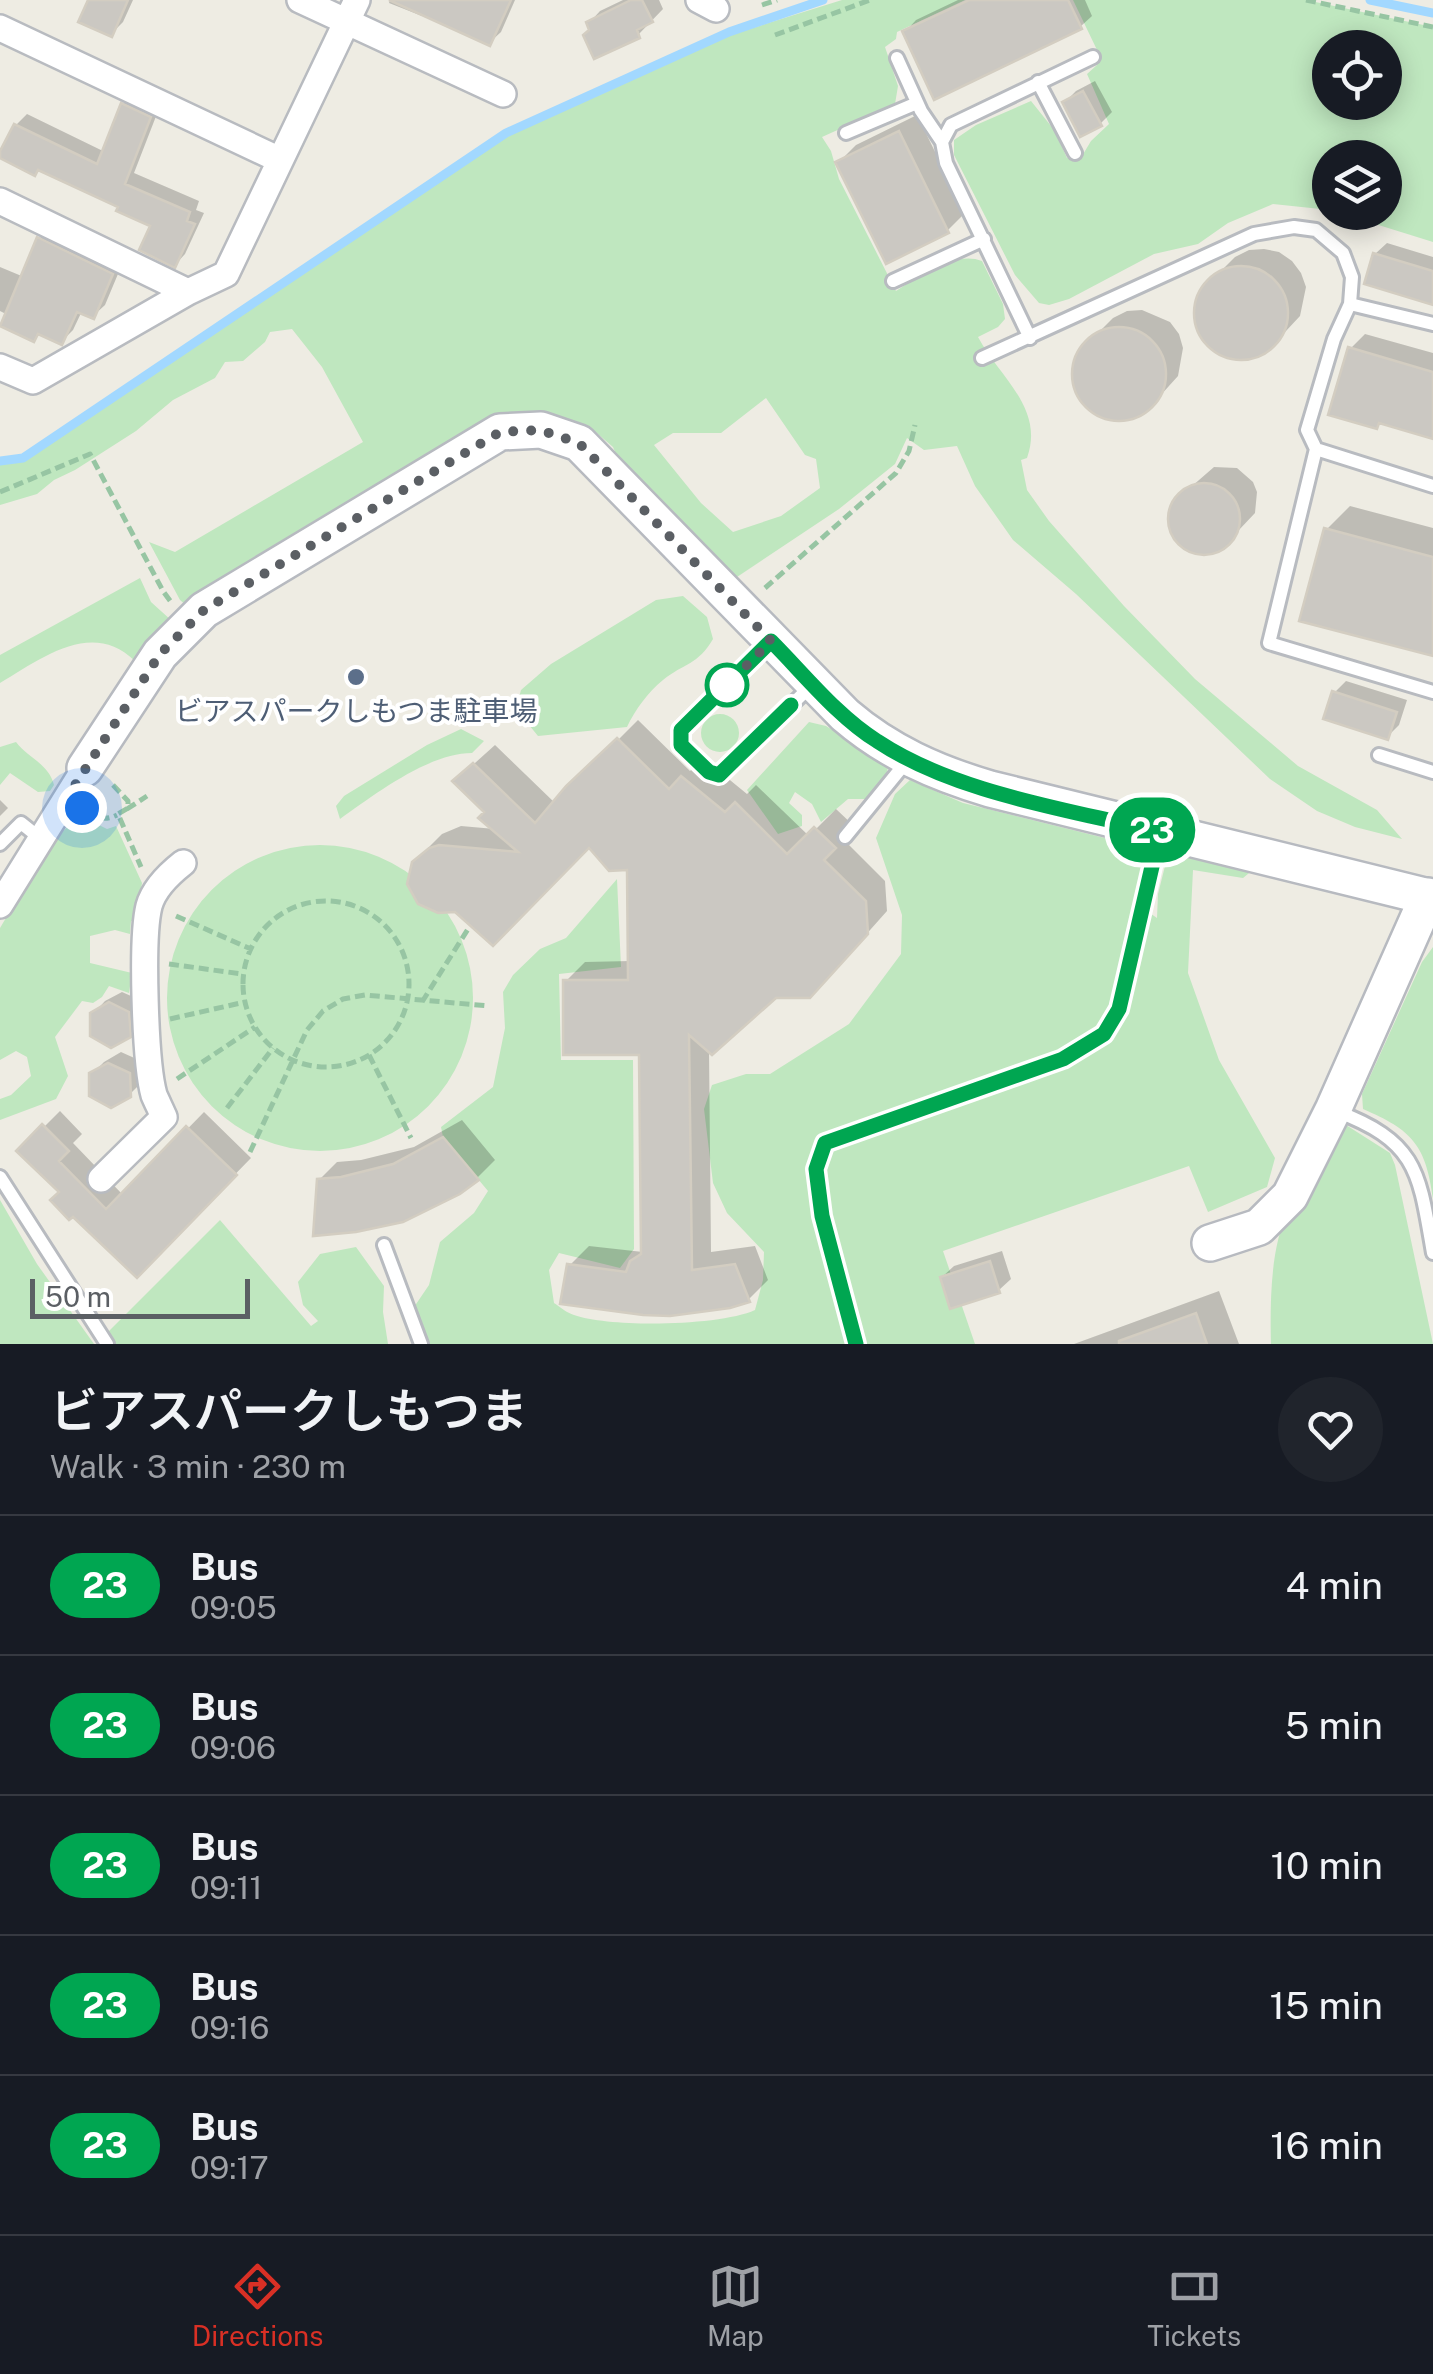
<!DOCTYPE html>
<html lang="en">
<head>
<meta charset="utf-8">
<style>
	:root { --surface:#171b24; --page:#20242c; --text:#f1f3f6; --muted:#9ea1a6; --line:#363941; --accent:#d93025 }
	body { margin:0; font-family:"Public Sans","Noto Sans JP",sans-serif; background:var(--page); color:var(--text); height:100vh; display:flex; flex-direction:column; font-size:38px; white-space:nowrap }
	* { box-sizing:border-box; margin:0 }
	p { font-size:32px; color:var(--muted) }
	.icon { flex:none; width:55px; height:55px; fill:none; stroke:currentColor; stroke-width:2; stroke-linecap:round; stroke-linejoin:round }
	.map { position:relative; height:1344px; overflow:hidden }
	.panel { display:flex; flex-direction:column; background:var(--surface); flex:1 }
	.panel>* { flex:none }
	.badge { padding:0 20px; border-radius:32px; font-size:35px; line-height:65px }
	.buttons { position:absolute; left:1312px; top:30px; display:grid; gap:20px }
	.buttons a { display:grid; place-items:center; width:90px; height:90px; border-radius:50%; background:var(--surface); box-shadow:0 5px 25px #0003; font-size:50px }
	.scale { position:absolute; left:30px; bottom:25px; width:220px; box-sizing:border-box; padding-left:10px; border:5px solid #5b5f64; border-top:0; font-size:28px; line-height:35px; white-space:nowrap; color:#5b5f64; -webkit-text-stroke:8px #fff; paint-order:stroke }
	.you { position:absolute; width:50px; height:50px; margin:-25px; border:8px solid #fff; border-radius:50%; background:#1a73e8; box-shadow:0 0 0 15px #1a73e833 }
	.map>.badge { position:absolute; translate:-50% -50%; box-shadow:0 0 0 5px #fff }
	.round { display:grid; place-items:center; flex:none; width:105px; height:105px; border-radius:52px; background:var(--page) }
	.head { display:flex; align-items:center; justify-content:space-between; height:170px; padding:0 50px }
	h1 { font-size:48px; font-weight:600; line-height:75px }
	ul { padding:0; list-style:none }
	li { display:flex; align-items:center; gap:30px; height:140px; padding:0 50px; border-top:2px solid var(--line) }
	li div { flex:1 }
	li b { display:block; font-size:38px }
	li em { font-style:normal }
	li .badge { min-width:110px; font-weight:700; text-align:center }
	.menu { display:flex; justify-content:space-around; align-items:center; height:140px; border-top:2px solid var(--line); background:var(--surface); font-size:28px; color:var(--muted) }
	.menu a { display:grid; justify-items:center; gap:5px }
	.menu .on { color:var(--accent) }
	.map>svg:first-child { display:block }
</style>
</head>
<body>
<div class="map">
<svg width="1433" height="1344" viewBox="0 0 1433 1344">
	<rect width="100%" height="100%" fill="#eeece3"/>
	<path fill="#bfe7bf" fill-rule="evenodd" d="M842 0H965L897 32 896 39 885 47 898 86 895 104 822 137 831 151 839 179 896 291C918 277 955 250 982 261L1003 304 1005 319 998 327 978 337C999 377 1045 408 1027 458L1021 460 1027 490 1049 521 1124 606 1195 679 1298 766 1377 810 1402 839 1355 827 1317 811 1270 779 1076 594 1013 540 975 486 957 446 924 450 907 438 895 464 839 509 737 577 712 564 660 511 656 497 621 466 613 447 591 428 532 411 500 415 187 606 180 600 149 542 175 552 363 442 322 367 292 329 270 332 265 342 243 361 225 362 215 378 173 400 136 431 75 470 54 480 37 494 0 505V463L23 461 507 136 730 35ZM766 398 805 455 816 459 820 488 781 516 733 532 701 503 654 445 673 433H721Z
		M1073 0H1306L1433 27V242L1340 213 1385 212V158H1330V210L1273 204 1228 223 1198 244 1154 254 1069 299 1049 305 1039 303 1015 275 954 155V140L976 125 1031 101 1055 131 1067 158 1082 156 1091 141 1109 124 1087 74 1097 65 1098 52ZM1330 48H1385V102H1330Z
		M140 578 151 602 172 621 135 661C92 619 42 658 0 683V655Z
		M683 596 707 617 713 639C698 665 684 663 663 680 648 692 635 710 627 727L538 736 516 709 521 690 551 664 656 600Z
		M701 733a19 19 0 1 1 38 0a19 19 0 1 1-38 0Z
		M809 722 826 726 889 764 885 779 869 799H848L821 822 812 804 795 792 789 803 802 815V826L778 834 747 790Z
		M461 729 484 741 472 753C429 753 375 794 340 819L336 806 344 796 427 745Z
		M16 742C28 758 49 764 54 785L50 791 38 792 10 773 0 785V747Z
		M910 780 963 803 1125 843 1143 845 1149 852 1138 905 1157 918 1158 894 1167 858 1181 851 1254 869 1243 878 1193 870 1188 973 1219 1060 1275 1158 1267 1187 1208 1212 1189 1166 943 1251 975 1344H421L410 1313 429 1285 440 1242 474 1213 488 1191 443 1137 441 1127 493 1087 505 1028 503 992 513 975 540 949 566 938 617 879 621 967 559 974 561 1060H633L634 1249 620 1268 559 1253 549 1270 554 1303C560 1307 567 1313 574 1315 611 1328 720 1326 755 1310L763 1280 764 1252 727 1213 713 1183 704 1109 712 1085 746 1074H770L849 1024 901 954 902 915 876 838 895 794Z
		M91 821 107 829 116 826 142 883 136 922 131 921 130 934 115 930 90 936V963L132 973 129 993 109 986 102 997 93 1003 82 1001 55 1037 68 1076 56 1099 0 1120V1099L11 1095 31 1076 27 1057 16 1051 0 1060V928L48 847 70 824Z
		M167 998a153 153 0 1 1 306 0a153 153 0 1 1-306 0Z
		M1433 947V1199C1426 1145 1412 1130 1363 1109L1362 1094 1422 962Z
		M1346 1125 1390 1153 1395 1165 1433 1344H1271C1270 1307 1270 1243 1289 1211 1297 1197 1312 1188 1321 1175 1330 1159 1336 1141 1346 1125Z
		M0 1200 37 1264 94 1344H0Z
		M220 1220 311 1326 318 1321 303 1305 298 1282 320 1254 356 1247 384 1286 383 1312 388 1344H114L107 1333Z"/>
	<path fill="#0003" d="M91 0H133L123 22 111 34Z
		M390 0H515L501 32 489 43 424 13 422 16 389 3Z
		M623 0H659L663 9 638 35 591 29 589 23 600 11Z
		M958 0H1085L1092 16 1080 27 905 32 916 20Z
		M1095 81 1112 112 1100 124 1065 102 1076 91Z
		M134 93 160 106 134 173 199 201 196 210 204 213 185 254 175 265 153 225 121 206 16 125 27 114 105 152 123 104Z
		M917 115 965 213 947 231 838 163 856 145Z
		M51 227 123 262 105 305 93 316 82 311 73 330 61 342 0 311V267L24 277 39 239Z
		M1387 243 1433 257V302L1375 254Z
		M1264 249 1279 252 1292 261 1301 273 1306 287 1300 316 1272 346 1246 358 1232 357 1207 342 1200 330 1196 315 1198 300 1205 287 1235 257 1249 250Z
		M1142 310 1170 322 1179 334 1183 348 1178 376 1150 407 1138 415 1109 418 1096 413 1078 391 1076 361 1083 348 1113 318 1127 311Z
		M1365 334 1433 353V436L1381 421 1376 426 1350 349Z
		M1214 467 1237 468 1253 482 1257 492 1255 513 1222 548 1212 552 1191 550 1181 544 1171 523 1176 500Z
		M1350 506 1433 528V654L1326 530Z
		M1346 681 1407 700 1399 725 1387 737 1335 692Z
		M638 720 690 771 703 758 747 794 756 785 809 836 836 809 854 826 842 838 885 881 887 911 830 975 775 995 709 1049 711 1252 755 1246 768 1280 748 1300 569 1266 589 1246 643 1252 641 1053 565 982 585 962 630 961 629 868 590 844 493 943 421 855 442 834 461 826 495 829 487 812 455 781 495 745 555 803Z
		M0 800 8 808 0 816Z
		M122 992 140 1000 141 1023 129 1035 93 1014 105 1001Z
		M121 1052 141 1061V1083L129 1095 92 1074 104 1062Z
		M60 1111 82 1134 73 1143 123 1195 204 1112 251 1158 137 1275 62 1192 20 1151Z
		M462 1120 495 1160 477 1178 319 1180 337 1162 361 1160 414 1147Z
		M1002 1251 1011 1279 999 1290 942 1277 954 1266Z
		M1219 1291 1239 1344H1074Z"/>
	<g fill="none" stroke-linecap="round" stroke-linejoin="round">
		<path stroke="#a2d8ff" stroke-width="9" d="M1370 0 1433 13
			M0 461 23 458 506 133 729 32 823 0"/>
	</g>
	<path fill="#cbc8c2" stroke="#d3cdc1" stroke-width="2.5" d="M88 0H128L112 37 78 22Z
		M389 0H511L490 46Z
		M631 0H642L653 22 637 30 640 38 594 59 583 35 589 30 586 22Z
		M969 0H1068L1082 29 934 100 902 31Z
		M1083 91 1102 126 1080 137 1062 102Z
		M121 103 151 117 125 184 190 212 187 221 195 224 175 268 139 250 150 226 116 211 118 207 38 170 35 176 0 158V151L14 124 97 164Z
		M899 131 949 233 886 264 835 162Z
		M37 237 113 274 94 319 77 312 62 345 38 334 34 342 0 326Z
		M1373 253 1433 271V305L1364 284Z
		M1194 313a47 47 0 1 1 94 0a47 47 0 1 1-94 0Z
		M1072 374a47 47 0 1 1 94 0a47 47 0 1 1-94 0Z
		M1348 347 1433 372V439L1379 423 1377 429 1328 415Z
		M1168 519a36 36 0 1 1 72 0a36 36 0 1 1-72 0Z
		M1324 528 1433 557V656L1299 621Z
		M1332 691 1397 712 1388 740 1323 719Z
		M617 738 669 789 681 776 725 812 735 802 787 854 814 827 836 848 824 860 866 901 868 934 810 998H776L712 1055 689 1035 692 1270 735 1264 750 1302 730 1308 670 1316 643 1315 560 1304 567 1264 626 1272 630 1261 641 1254 639 1055H563V980H628L627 870 609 871 589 848 493 946 455 912 438 913 418 904 407 884 412 862 429 848 439 845 518 852 478 818 484 812 452 781 473 763 535 823 566 786Z
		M109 1002 129 1012 131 1037 111 1048 90 1036V1013Z
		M108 1063 130 1073 131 1097 111 1108 89 1096V1073Z
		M42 1124 69 1151 59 1161 106 1209 186 1126 237 1175 137 1278 73 1217 69 1220 50 1200 59 1192 16 1151Z
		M443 1137 479 1180 460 1194 403 1222 356 1232 313 1236 317 1179 341 1177 393 1164Z
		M990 1261 1000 1293 950 1309 940 1277Z
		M1196 1313 1207 1344H1119V1341Z"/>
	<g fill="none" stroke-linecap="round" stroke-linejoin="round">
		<defs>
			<path id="lane" d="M897 58 921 111 942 142
				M1038 82 1075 153
				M846 133 917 103
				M893 281 984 239
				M1433 324 1350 304 1334 339 1307 430 1316 449 1433 486
				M1030 338 946 163 942 142 951 125 1093 57
				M982 358 1254 234 1294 227 1316 230 1343 253 1352 277 1350 304
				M1316 449 1269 643 1433 692
				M771 642 681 731V745L709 772 719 775 812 685
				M1379 755 1433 772
				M845 837 907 761
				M0 844 21 823 41 839
				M1336 1111C1418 1142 1419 1172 1433 1253
				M0 1177 107 1344
				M384 1245 421 1344
				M856 1344 822 1216 816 1169 825 1143 1063 1059 1103 1034 1119 1009 1160 834"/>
			<path id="street" d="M300 0 503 94
				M699 0 716 9
				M0 28 280 160
				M0 201 188 292
				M0 367 33 381 188 292 226 274 357 0
				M0 905 85 768
				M101 1179 164 1117C161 1110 157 1102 154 1095 145 1063 141 938 149 906 154 888 169 874 183 863"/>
			<path id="secondary" d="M85 768 160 654 204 610 500 432 541 430 579 443 845 715C888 752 936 773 990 789L1433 898
				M1210 1243 1259 1227 1290 1196 1333 1110 1428 896"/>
		</defs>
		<use href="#lane" stroke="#b8bbc0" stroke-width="18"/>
		<use href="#street" stroke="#b8bbc0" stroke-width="30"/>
		<use href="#secondary" stroke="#b7bac0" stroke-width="40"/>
		<path stroke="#97c5a3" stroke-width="5" stroke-dasharray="10 5" stroke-linecap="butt" d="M1306 0 1433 27
			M762 5 777 0
			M775 35 870 0
			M0 492 90 454 163 591 171 602
			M765 588 896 473 909 451 915 425
			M113 785 128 801V808L118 814 141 867
			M127 809 147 796
			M86 811C97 818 105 821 117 815
			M243 984a83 83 0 1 1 166 0a83 83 0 1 1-166 0Z
			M176 916 251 949
			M169 964 242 974
			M422 1002 468 929
			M170 1019 245 1002
			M369 1055 411 1138
			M177 1079 255 1027
			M227 1108 273 1048
			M250 1152 307 1030 323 1011 343 999 365 995 489 1006"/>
		<use href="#lane" stroke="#fff" stroke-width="12"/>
		<use href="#street" stroke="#fff" stroke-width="25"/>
		<use href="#secondary" stroke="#fff" stroke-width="35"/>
	</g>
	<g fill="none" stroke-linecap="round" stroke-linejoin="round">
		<defs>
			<path id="line" d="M791 705 719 775 709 772 681 745V730L771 641C804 674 837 716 877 741 957 794 1068 809 1160 832L1119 1009 1104 1034 1063 1059 825 1143 816 1169 822 1216 856 1344"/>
		</defs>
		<use href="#line" stroke="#fff" stroke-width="22"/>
		<use href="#line" stroke="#00a651" stroke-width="15"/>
		<path stroke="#5b5f64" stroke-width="10" stroke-dasharray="0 18" d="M82 808 66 799 160 654 204 610 500 432 540 430 579 443 771 641 727 685"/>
	</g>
	<circle fill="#5c6f8a" stroke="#fff" stroke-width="4" cx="356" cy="677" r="10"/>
	<circle fill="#fff" stroke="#00a651" stroke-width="5" cx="727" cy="685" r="20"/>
	<g text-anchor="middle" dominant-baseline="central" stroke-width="8" stroke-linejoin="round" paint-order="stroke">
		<g font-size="28" fill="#4e5e75" stroke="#fff">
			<text x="356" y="710">ビアスパークしもつま駐車場</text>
		</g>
	</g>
</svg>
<div class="buttons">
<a><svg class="icon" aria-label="locate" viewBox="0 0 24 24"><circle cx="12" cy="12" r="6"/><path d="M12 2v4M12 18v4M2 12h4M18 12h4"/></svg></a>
<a><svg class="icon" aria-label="layers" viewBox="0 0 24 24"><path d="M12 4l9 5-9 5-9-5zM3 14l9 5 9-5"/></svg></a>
</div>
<div class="scale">50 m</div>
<div class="you" style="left:82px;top:808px"></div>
<b class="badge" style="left:1152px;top:830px;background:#00a651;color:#fff">23</b>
</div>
<section class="panel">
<div class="head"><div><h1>ビアスパークしもつま</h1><p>Walk · 3 min · 230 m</p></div><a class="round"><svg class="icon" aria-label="heart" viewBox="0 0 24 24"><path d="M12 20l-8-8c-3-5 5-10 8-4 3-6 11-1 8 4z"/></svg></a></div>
<ul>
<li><span class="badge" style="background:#00a651;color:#fff">23</span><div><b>Bus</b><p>09:05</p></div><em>4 min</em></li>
<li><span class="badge" style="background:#00a651;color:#fff">23</span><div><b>Bus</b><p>09:06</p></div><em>5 min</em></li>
<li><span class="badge" style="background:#00a651;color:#fff">23</span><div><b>Bus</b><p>09:11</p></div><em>10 min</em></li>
<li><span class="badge" style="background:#00a651;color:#fff">23</span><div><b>Bus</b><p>09:16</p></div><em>15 min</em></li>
<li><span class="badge" style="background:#00a651;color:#fff">23</span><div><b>Bus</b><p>09:17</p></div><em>16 min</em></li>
</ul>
</section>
<nav class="menu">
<a class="on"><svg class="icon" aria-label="directions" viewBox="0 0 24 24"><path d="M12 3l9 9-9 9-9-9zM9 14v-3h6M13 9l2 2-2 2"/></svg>Directions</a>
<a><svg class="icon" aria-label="map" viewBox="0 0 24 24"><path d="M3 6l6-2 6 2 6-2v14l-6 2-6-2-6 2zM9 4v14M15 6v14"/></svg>Map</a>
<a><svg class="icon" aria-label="tickets" viewBox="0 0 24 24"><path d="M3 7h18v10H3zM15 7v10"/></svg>Tickets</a>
</nav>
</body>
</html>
